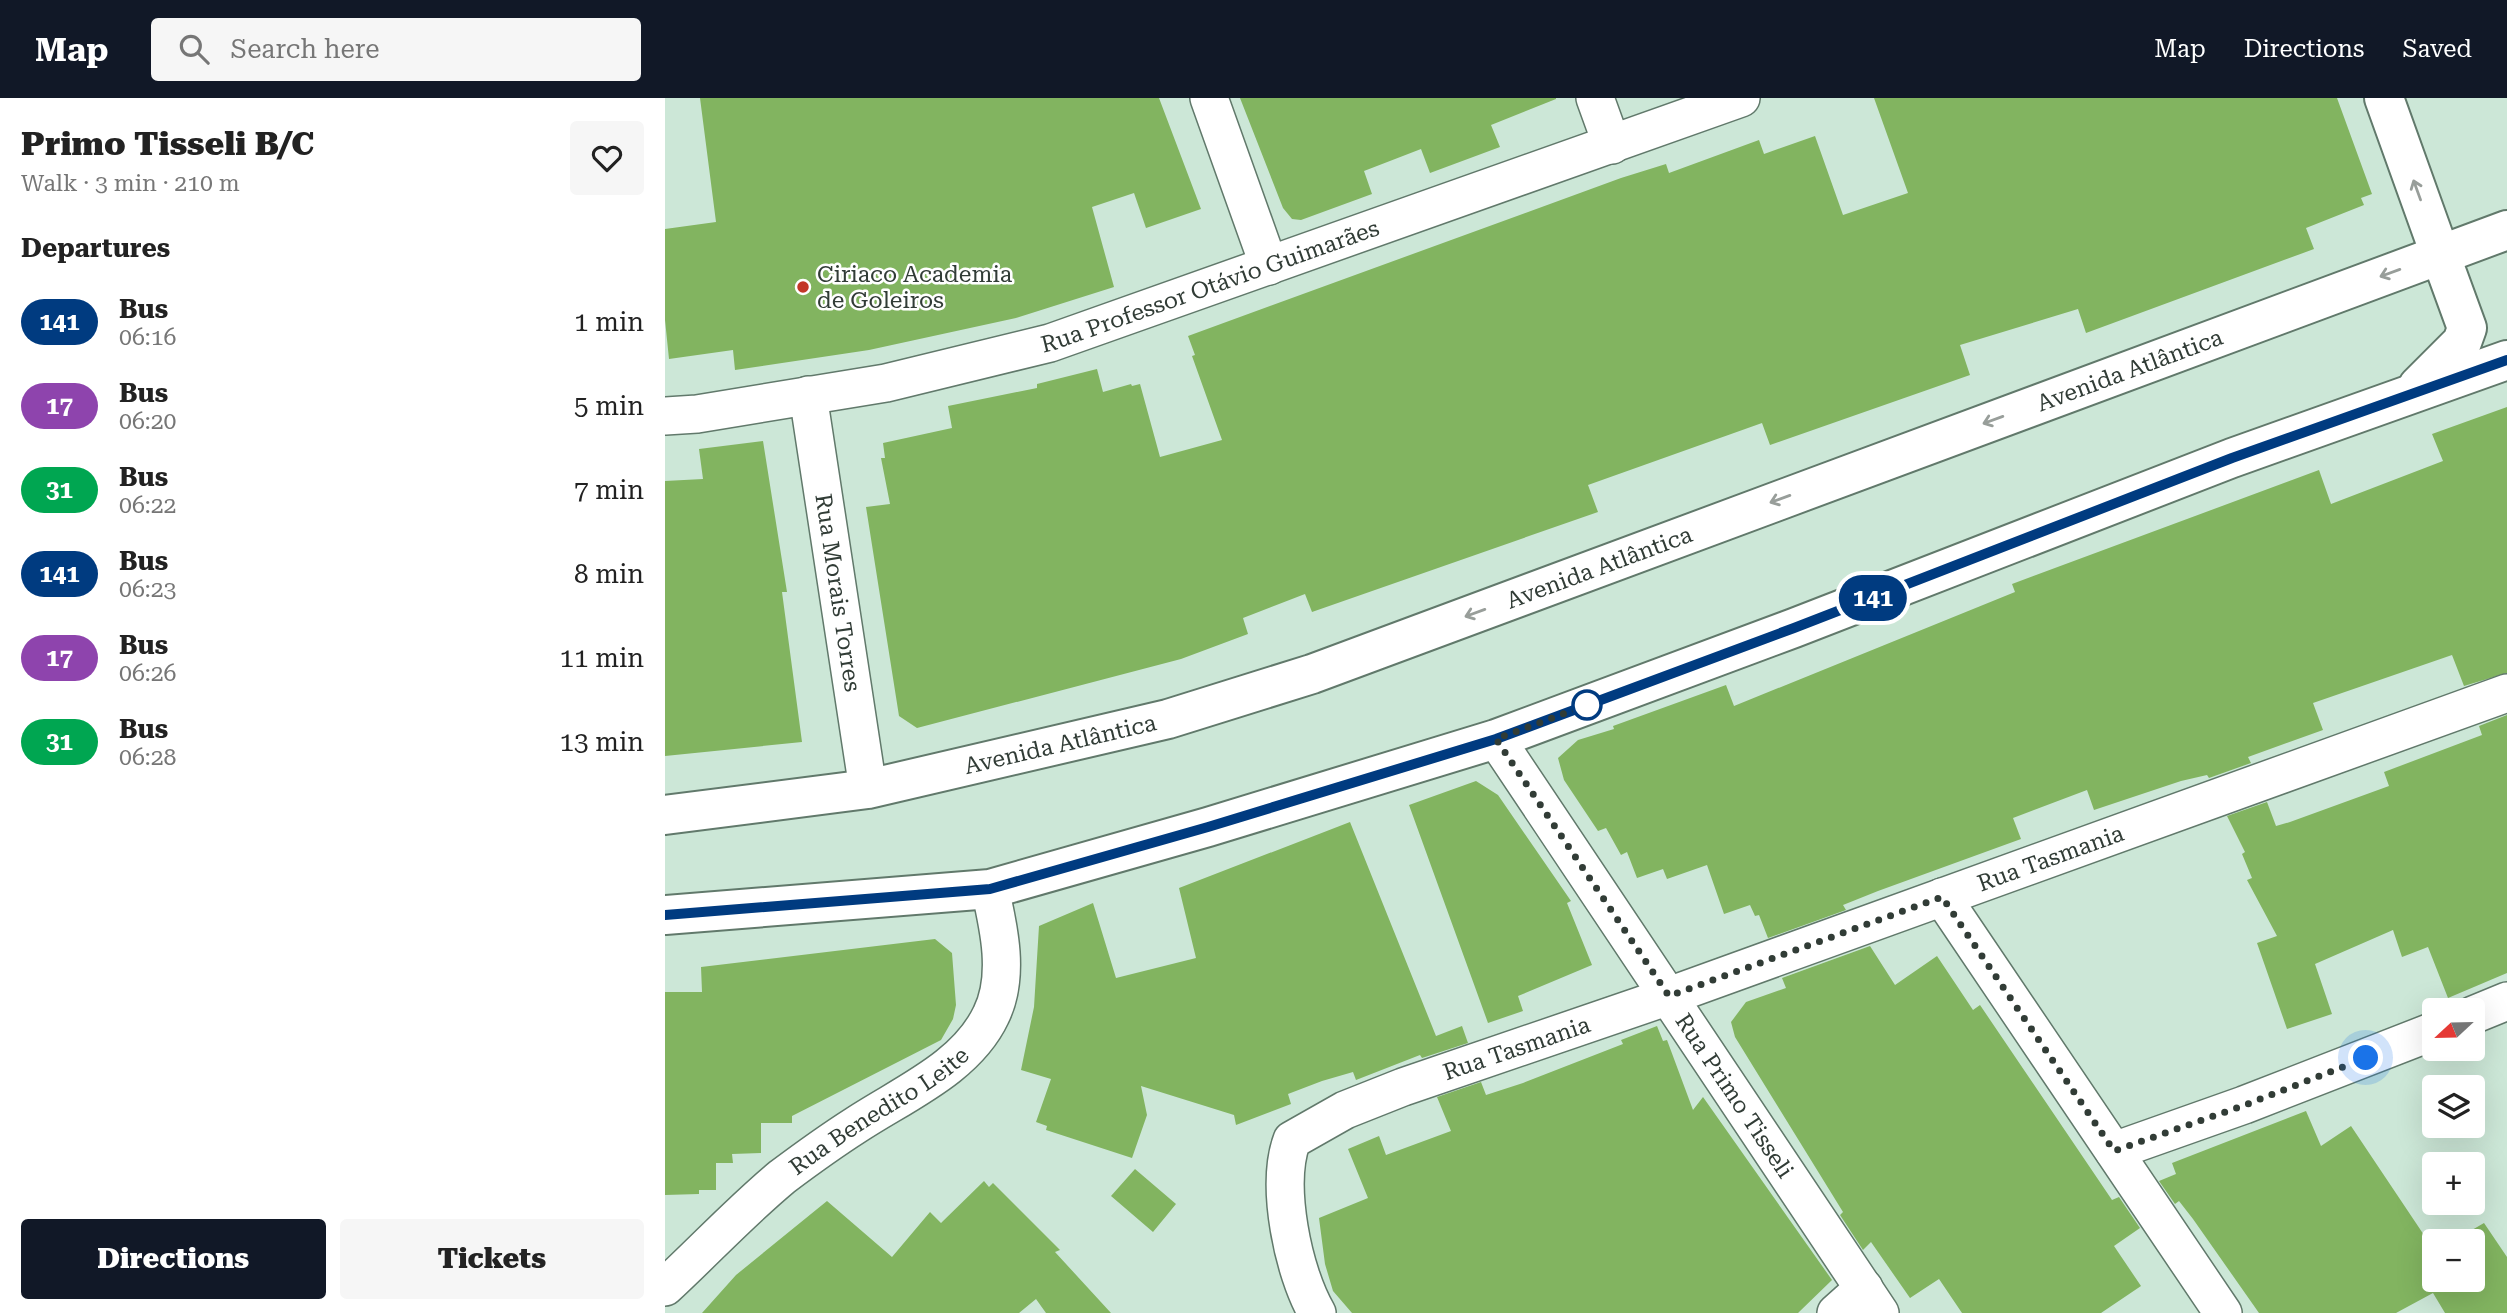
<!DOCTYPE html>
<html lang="en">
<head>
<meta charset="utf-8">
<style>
	:root { --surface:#fff; --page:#f6f6f6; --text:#222; --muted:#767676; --accent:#111827 }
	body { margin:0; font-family:"Roboto Serif",serif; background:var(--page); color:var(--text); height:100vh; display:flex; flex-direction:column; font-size:26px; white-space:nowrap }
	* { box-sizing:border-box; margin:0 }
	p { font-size:23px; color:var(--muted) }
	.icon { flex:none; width:38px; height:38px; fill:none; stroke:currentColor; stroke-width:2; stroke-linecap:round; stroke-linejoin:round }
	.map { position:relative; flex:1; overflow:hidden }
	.side { display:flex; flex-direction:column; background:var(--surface); width:665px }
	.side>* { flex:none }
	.badge { padding:0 14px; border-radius:23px; font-size:24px; line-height:46px }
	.needle { width:46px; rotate:248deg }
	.tools { position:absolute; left:1757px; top:900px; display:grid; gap:14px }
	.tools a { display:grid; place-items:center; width:63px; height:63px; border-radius:7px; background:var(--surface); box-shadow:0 7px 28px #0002; font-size:35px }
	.you { position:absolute; width:35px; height:35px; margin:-18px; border:5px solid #fff; border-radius:50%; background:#1a73e8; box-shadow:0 0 0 10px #1a73e833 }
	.map>.badge { position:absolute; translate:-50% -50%; box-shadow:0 0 0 4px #fff }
	h2 { padding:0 21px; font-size:26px; line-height:63px }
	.round { display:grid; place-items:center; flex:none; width:74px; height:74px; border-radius:7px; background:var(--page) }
	.overview { display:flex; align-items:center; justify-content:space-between; height:119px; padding:0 21px }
	h1 { font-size:33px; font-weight:800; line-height:52px }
	.primary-button { display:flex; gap:14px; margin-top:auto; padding:14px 21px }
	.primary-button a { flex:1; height:80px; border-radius:7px; background:var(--accent); color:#fff; font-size:28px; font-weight:800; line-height:80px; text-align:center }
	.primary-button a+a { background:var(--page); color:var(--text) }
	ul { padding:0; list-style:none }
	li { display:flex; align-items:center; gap:21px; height:84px; padding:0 21px }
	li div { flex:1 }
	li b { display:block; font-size:26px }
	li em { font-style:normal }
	li .badge { min-width:77px; font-weight:700; text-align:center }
	header { display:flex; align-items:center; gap:42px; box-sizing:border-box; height:98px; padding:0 35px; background:var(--accent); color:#fff }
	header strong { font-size:33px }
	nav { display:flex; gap:38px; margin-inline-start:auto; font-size:24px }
	.search { width:490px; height:63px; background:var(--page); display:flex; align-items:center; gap:18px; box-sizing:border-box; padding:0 24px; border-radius:7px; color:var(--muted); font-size:26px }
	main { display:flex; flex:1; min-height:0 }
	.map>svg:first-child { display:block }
</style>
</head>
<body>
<header>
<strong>Map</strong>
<div class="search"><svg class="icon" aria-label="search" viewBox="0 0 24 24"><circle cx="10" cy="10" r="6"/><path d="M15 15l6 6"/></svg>Search here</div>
<nav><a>Map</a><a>Directions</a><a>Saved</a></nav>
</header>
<main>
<section class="side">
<div class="overview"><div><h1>Primo Tisseli B/C</h1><p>Walk · 3 min · 210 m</p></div><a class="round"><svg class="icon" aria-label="heart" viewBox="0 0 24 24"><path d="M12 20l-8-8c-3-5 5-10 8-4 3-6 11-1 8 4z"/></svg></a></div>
<h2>Departures</h2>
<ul>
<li><span class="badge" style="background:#003b80;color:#fff">141</span><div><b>Bus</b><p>06:16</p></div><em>1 min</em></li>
<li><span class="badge" style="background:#8e44ad;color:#fff">17</span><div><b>Bus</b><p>06:20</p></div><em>5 min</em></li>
<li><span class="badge" style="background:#00a651;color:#fff">31</span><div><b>Bus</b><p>06:22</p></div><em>7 min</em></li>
<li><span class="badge" style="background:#003b80;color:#fff">141</span><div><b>Bus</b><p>06:23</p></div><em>8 min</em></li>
<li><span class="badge" style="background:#8e44ad;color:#fff">17</span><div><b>Bus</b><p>06:26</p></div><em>11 min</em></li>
<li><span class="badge" style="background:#00a651;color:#fff">31</span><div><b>Bus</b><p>06:28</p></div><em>13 min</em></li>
</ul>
<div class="primary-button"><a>Directions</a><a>Tickets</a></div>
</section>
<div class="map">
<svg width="1842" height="1215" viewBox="0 0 1842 1215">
	<rect width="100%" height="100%" fill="#cce7d7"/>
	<path fill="#82b460" d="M35 0H494L536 111 481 130 469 95 427 109 449 189 351 220 204 252 70 272 68 252 4 261 0 222V131L51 124Z
		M575 0H891V1L826 27 835 49 765 75 756 51 699 73 707 96 636 122 627 121 618 110Z
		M1209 0H1672L1707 96 1696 100 1699 107 1641 130 1649 151 1421 235 1413 211 1295 247 1305 277 1105 347 1097 325 923 387 933 414 647 514 640 496 578 520 583 536 516 561 252 630 234 618 201 409 225 406 216 360H220L218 345 287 330 283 308 372 290V286L432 271 438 294 466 286 467 288 475 286 495 359 557 342 527 258 530 257 523 238 956 80 1001 66 1004 75 1094 42 1099 56 1150 38 1178 117 1243 95Z
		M1842 309V575L1799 588 1787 557 1648 605 1658 632 1583 659 1586 665 1544 680 1542 677 1516 683 1429 712 1422 692 1348 720 1356 741 1213 793 1178 807 1181 812 1103 840 1094 817 1090 818 1085 807 1059 816 1042 767 1002 781 998 771 972 780 962 754 956 757 941 730 933 733 899 682 893 660 913 642 949 631 948 628 1061 587 1069 608 1350 494 1347 486 1654 372 1666 406 1778 363 1767 336Z
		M98 343 122 494H117L137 644 0 658V383L38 381 34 351Z
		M1842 617V875L1783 900 1763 849 1737 859 1728 832 1650 866 1667 916 1622 931 1592 845 1612 838 1582 782 1587 780 1577 756 1580 754 1562 718 1602 704 1611 728 1625 724 1724 688 1719 674 1817 637 1814 628Z
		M811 683 833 697 906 803 902 805 927 867 853 898 858 913 823 925 744 707Z
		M685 724 771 938 797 928 803 945 757 960 755 957 691 982 688 974 657 983 623 996 626 1006 571 1027 569 1017 476 988 482 1017 467 1060 381 1032 382 1028 371 1024 386 981 356 972 369 909 374 828 428 805 451 880 531 860 514 790Z
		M270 841 287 855 291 907 288 921 276 942 127 1018V1025H96V1055L67 1056 68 1065H51V1092H34V1096L0 1097V894H37L36 869Z
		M1205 848 1230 887 1272 858 1308 912 1315 907 1445 1099 1447 1102 1454 1099 1475 1130 1449 1148 1476 1188 1436 1215H1297L1274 1181 1245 1200 1206 1144 1198 1152 1175 1117 1178 1114 1070 939 1066 924 1081 904 1121 890 1117 880Z
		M992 928 998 943 1002 942 1028 1012 1038 999 1167 1182 1133 1215H687L668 1193 660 1166 654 1120 703 1100 683 1051 714 1038 721 1057 786 1033 772 999 816 984 821 997 858 985 958 946 956 942Z
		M1641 1013 1656 1048 1686 1028 1769 1152V1181H1808V1143H1788L1819 1125 1842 1159V1215H1780L1768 1195 1731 1215H1594L1528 1121 1514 1103 1510 1106 1494 1083 1511 1076 1507 1065Z
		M470 1071 511 1106 488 1134 446 1098Z
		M319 1083 324 1089 328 1085 395 1152 390 1154 446 1215H381L371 1201 354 1215H37L71 1177 162 1103 227 1159 265 1114 276 1125Z"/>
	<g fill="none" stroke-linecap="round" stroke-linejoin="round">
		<defs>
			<g id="street">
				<path d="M544 0 604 168"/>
				<path d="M930 0 947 47"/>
				<path id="s1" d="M143 297 203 691"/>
				<path id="s2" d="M0 318 32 316 221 285 385 245 1076 0"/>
				<path id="s3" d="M831 641 1215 1215"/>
				<path d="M1277 799 1558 1215"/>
				<path d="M1808 917 1842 903"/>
				<path d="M1449 1053 1579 1007 1769 933"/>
				<path id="s4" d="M0 1189C39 1153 76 1113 117 1079 141 1061 166 1043 191 1027 238 996 301 970 326 917 345 879 334 830 325 791"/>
				<path id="s5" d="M652 1215C628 1174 610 1087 627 1042L680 1012 738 989 1004 898 1842 595"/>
				<path d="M1171 1215 1199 1190"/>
			</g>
			<path id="secondary" d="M1719 0 1775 156"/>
			<g id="primary">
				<path d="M1753 288 1797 244 1802 230 1775 156"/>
				<path id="s6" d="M0 717 203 691 503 621 647 576 1842 132"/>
				<path d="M0 817 325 791 543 729 831 641 1129 530 1567 360 1842 262"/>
			</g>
		</defs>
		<use href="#street" stroke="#61796b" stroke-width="40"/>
		<use href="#secondary" stroke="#61796b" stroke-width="42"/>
		<use href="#primary" stroke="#61796b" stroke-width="42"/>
		<use href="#street" stroke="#fff" stroke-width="37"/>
		<use href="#secondary" stroke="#fff" stroke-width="38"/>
		<use href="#primary" stroke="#fff" stroke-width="38"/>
	</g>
	<defs><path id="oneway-shaft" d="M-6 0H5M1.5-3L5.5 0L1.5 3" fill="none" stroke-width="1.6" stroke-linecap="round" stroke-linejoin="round" transform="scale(1.75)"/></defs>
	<g stroke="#989e9a">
		<use href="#oneway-shaft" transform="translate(1752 92) rotate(-110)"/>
		<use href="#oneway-shaft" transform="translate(1725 175) rotate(160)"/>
		<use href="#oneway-shaft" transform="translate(1328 322) rotate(160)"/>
		<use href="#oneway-shaft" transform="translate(1115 401) rotate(160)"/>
		<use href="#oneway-shaft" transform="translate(810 515) rotate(160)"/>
	</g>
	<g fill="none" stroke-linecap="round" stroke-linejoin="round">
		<defs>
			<path id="line" d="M0 817 325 791 543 729 831 641 1129 530 1567 360 1842 262"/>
		</defs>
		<use href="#line" stroke="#fff" stroke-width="16"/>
		<use href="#line" stroke="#003b80" stroke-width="10"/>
		<path stroke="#313c36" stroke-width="7" stroke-dasharray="0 12.6" d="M922 607 831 641 1004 898 1277 799 1449 1053 1580 1007 1701 960"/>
	</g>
	<circle fill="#c33728" stroke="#fff" stroke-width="2.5" cx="138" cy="189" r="7"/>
	<circle fill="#fff" stroke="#003b80" stroke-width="3.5" cx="922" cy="607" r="14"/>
	<g text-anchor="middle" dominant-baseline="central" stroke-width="5" stroke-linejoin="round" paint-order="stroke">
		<g font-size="23" fill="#313c36" stroke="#fff" text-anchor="start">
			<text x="152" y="176">Ciriaco Academia<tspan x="152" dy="26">de Goleiros</tspan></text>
		</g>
		<g font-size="23" fill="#313c36" stroke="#fff">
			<text stroke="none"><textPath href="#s2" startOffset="562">Rua Professor Otávio Guimarães</textPath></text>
			<text stroke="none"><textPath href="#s6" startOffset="1536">Avenida Atlântica</textPath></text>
			<text stroke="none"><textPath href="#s6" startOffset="970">Avenida Atlântica</textPath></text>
			<text stroke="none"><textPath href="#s1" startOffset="200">Rua Morais Torres</textPath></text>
			<text stroke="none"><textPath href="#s6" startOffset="402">Avenida Atlântica</textPath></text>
			<text stroke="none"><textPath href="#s5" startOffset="989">Rua Tasmania</textPath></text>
			<text stroke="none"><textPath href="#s5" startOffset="422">Rua Tasmania</textPath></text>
			<text stroke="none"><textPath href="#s3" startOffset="429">Rua Primo Tisseli</textPath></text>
			<text stroke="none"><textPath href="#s4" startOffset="278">Rua Benedito Leite</textPath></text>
		</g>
	</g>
</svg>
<div class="tools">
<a><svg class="needle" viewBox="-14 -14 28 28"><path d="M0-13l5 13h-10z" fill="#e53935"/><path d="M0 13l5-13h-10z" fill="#767676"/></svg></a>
<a><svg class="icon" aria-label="layers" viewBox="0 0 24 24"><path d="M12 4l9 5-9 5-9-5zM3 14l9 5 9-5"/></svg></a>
<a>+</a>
<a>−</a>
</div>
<div class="you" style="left:1701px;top:960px"></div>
<b class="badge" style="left:1208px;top:500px;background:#003b80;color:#fff">141</b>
</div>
</main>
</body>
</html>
